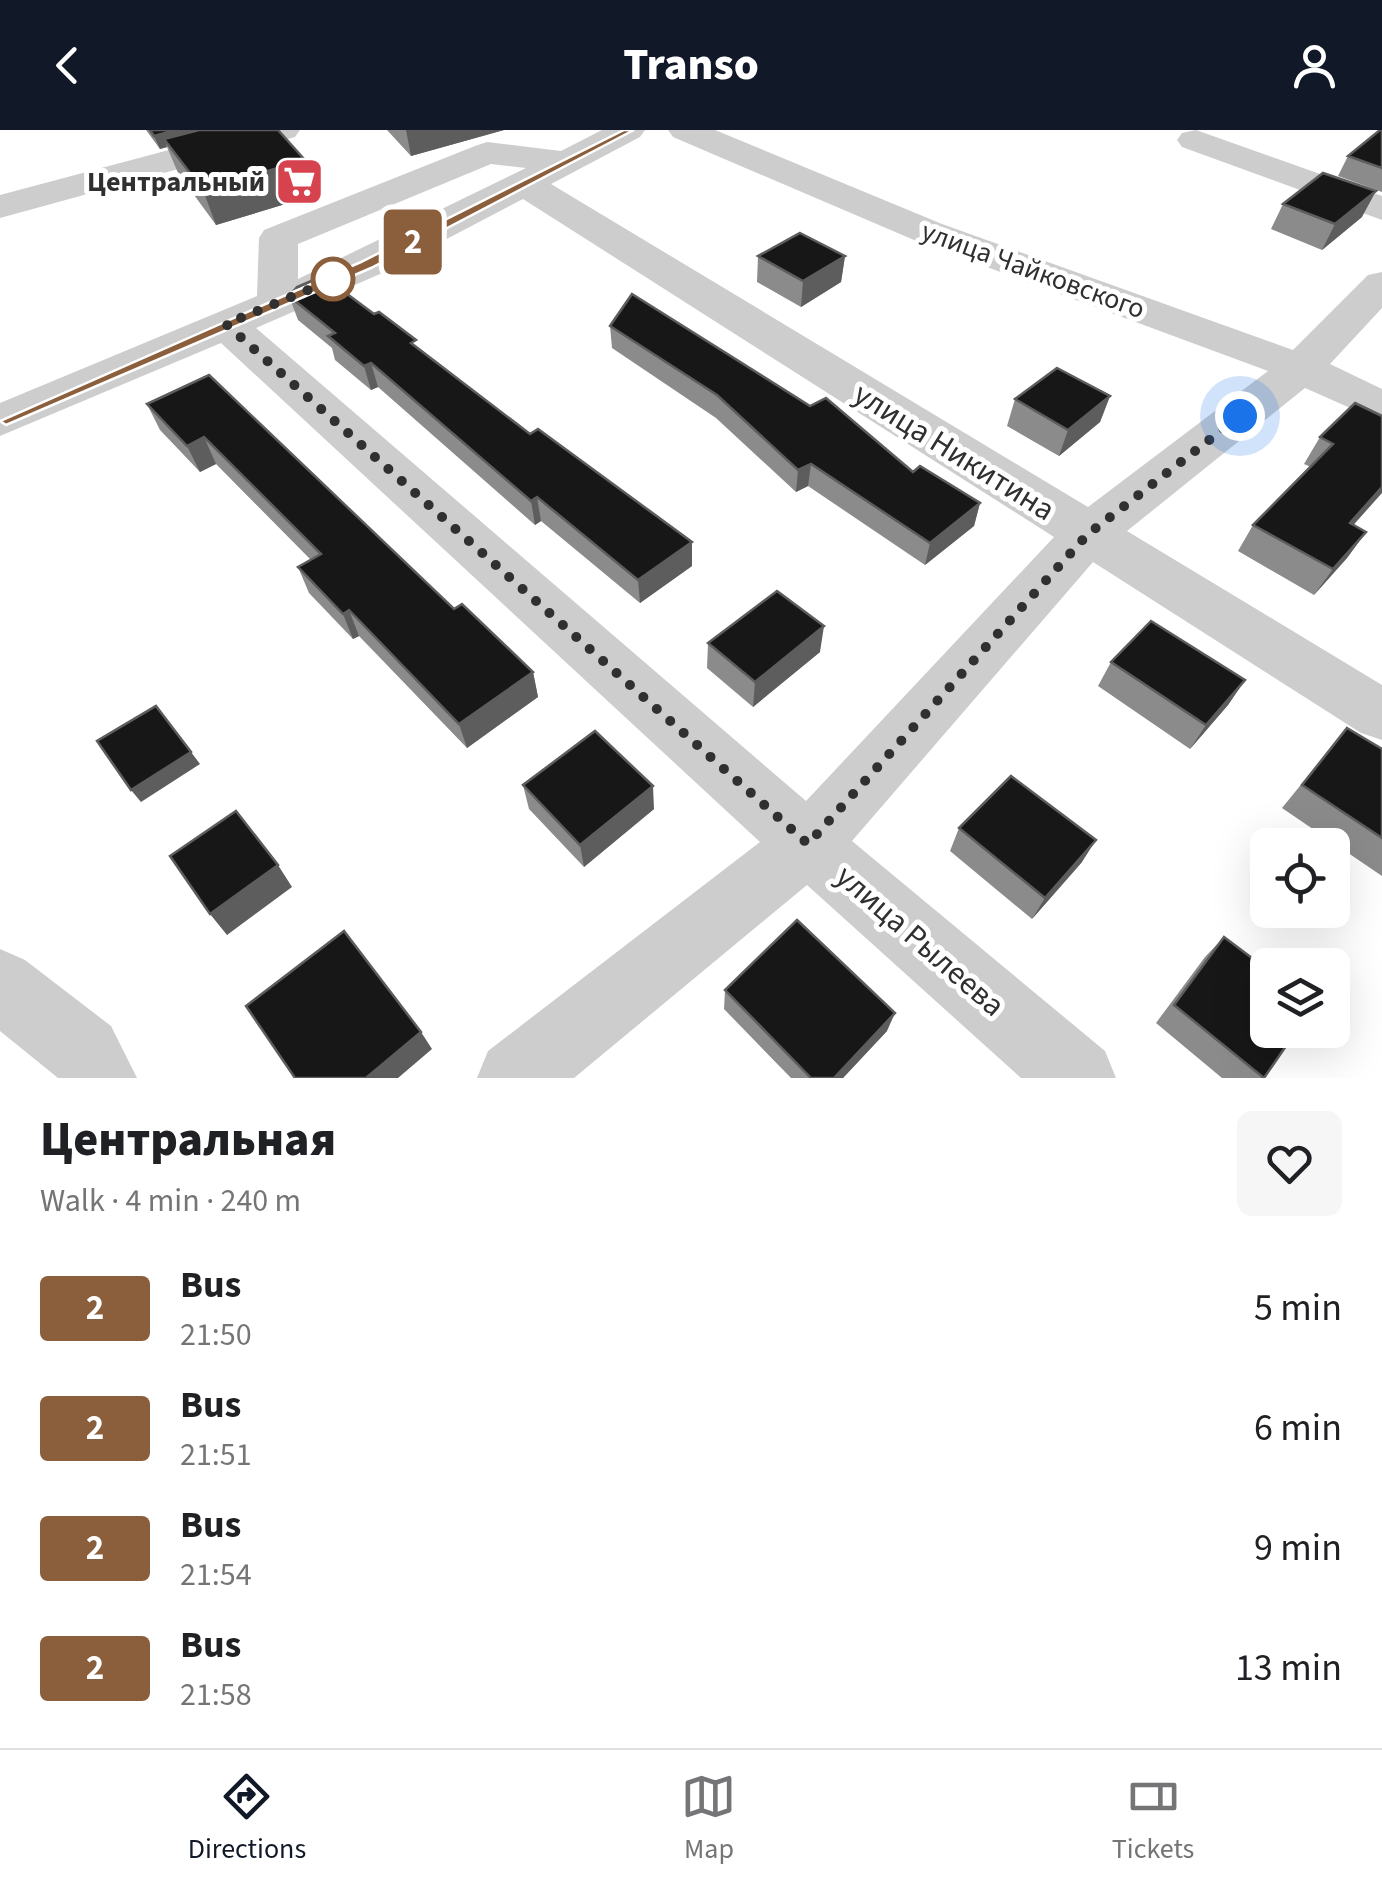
<!DOCTYPE html>
<html lang="en">
<head>
<meta charset="utf-8">
<style>
	:root { --surface:#fff; --page:#f6f6f6; --text:#202124; --muted:#757577; --line:#e0e0e0; --accent:#111827 }
	body { margin:0; font-family:"Source Sans 3",sans-serif; background:var(--page); color:var(--text); height:100vh; display:flex; flex-direction:column; font-size:38px; white-space:nowrap }
	* { box-sizing:border-box; margin:0 }
	p { font-size:32px; color:var(--muted) }
	.icon { flex:none; width:55px; height:55px; fill:none; stroke:currentColor; stroke-width:2; stroke-linecap:round; stroke-linejoin:round }
	.map { position:relative; height:948px; overflow:hidden }
	.details { display:flex; flex-direction:column; background:var(--surface); flex:1 }
	.details>* { flex:none }
	.badge { padding:0 20px; border-radius:8px; font-size:35px; line-height:65px }
	.fabs { position:absolute; left:1250px; top:698px; display:grid; gap:20px }
	.fabs a { display:grid; place-items:center; width:100px; height:100px; border-radius:15px; background:var(--surface); box-shadow:0 10px 40px #0002; font-size:50px }
	.you { position:absolute; width:50px; height:50px; margin:-25px; border:8px solid #fff; border-radius:50%; background:#1a73e8; box-shadow:0 0 0 15px #1a73e833 }
	.map>.badge { position:absolute; translate:-50% -50%; box-shadow:0 0 0 5px #fff }
	.round { display:grid; place-items:center; flex:none; width:105px; height:105px; border-radius:15px; background:var(--page) }
	.overview { display:flex; align-items:center; justify-content:space-between; height:170px; padding:0 40px }
	h1 { font-size:48px; font-weight:800; line-height:75px }
	ul { padding:0; list-style:none }
	li { display:flex; align-items:center; gap:30px; height:120px; padding:0 40px }
	li div { flex:1 }
	li b { display:block; font-size:38px }
	li em { font-style:normal }
	li .badge { min-width:110px; font-weight:700; text-align:center }
	header { display:flex; justify-content:space-between; align-items:center; height:130px; padding:0 40px; background:var(--accent); color:#fff; font-size:45px; font-weight:800 }
	.tabs { display:flex; justify-content:space-around; align-items:center; height:140px; border-top:2px solid var(--line); background:var(--surface); font-size:28px; color:var(--muted) }
	.tabs a { display:grid; justify-items:center; gap:5px }
	.tabs .on { color:var(--accent) }
	.map>svg:first-child { display:block }
</style>
</head>
<body>
<header><svg class="icon" aria-label="back" viewBox="0 0 24 24"><path d="M15 5l-7 7 7 7"/></svg>Transo<svg class="icon" aria-label="person" viewBox="0 0 24 24"><circle cx="12" cy="8" r="4"/><path d="M4 21q1-7 8-7t8 7"/></svg></header>
<div class="map">
<svg width="1382" height="948" viewBox="0 0 1382 948">
	<rect width="100%" height="100%" fill="#fff"/>
	<g fill="none" stroke-linecap="round" stroke-linejoin="round">
		<path fill="#cdcdcd" fill-rule="evenodd" d="M244 0H300L295 7 0 88V65Z
			M602 0H645L640 7 551 54 1088 377 1268 241 914 110 673 7 668 0H715L942 94 1293 220 1368 145 1382 142V178L1330 234 1382 259V292L1305 258 1127 401 1382 555V610L1361 603 1093 432 852 711 1105 921 1116 948H1021L807 755 574 948H477L488 921 760 712 221 213 0 306V273L257 166 259 108 264 100 475 16 487 12 561 21ZM491 34 526 38 298 149V114ZM523 69 1054 407 806 671 256 198 380 144Z
			M1196 0 1382 66V90L1182 17 1177 10 1182 3Z
			M0 819 25 830 111 896 137 948H58L0 901Z"/>
	</g>
	<path fill="#8b8b8b" d="M146 0H278L305 30 315 65 216 95 178 43 167 17 160 19Z
		M387 0H504L411 26Z
		M1382 0V62L1338 46 1348 26Z
		M1283 74 1362 87 1322 120 1271 99Z
		M758 126H845L841 152 801 177 757 152Z
		M289 166 418 218 692 436 640 473 541 391 535 395 378 257 371 260 335 230 332 218 298 190Z
		M610 196 980 373 974 396 925 435 808 356 796 362 716 288 612 218Z
		M209 245 454 479 533 542 538 567 467 618 359 506 353 509 309 463 298 437 311 430 216 334 200 342 160 300 147 274Z
		M1110 266 1100 292 1059 326 1007 296 1015 269Z
		M1355 273 1354 395 1366 402 1347 428 1314 465 1238 421 1253 395 1311 337 1304 334 1320 307Z
		M708 513 820 522 753 577 707 538Z
		M1111 532 1245 550 1228 575 1190 619 1098 556Z
		M1347 598 1382 619V746L1282 678Z
		M523 655 654 679 584 737 529 679Z
		M959 698 1082 732 1032 789 950 721Z
		M1224 807 1264 948H1222L1156 893 1205 827Z
		M725 860 887 901 843 948H791L724 879Z"/>
	<path fill="#5d5d5d" d="M176 0H229L164 9 167 17 160 19 154 6Z
		M406 0H504L411 26Z
		M305 30 315 65 216 95 203 60Z
		M1376 61 1362 87 1322 120 1335 94Z
		M845 126 841 152 801 177 803 151Z
		M371 233 378 257 371 260 364 236Z
		M1110 266 1100 292 1059 326 1068 300Z
		M204 307 216 334 200 342 187 316Z
		M811 334 808 356 796 362 798 340Z
		M1382 357V363L1332 419 1350 393Z
		M537 367 541 391 535 395 531 371Z
		M980 373 974 396 925 435 930 413Z
		M1366 402 1347 428 1314 465 1333 439Z
		M692 412V436L640 473 638 450Z
		M349 480 359 506 353 509 343 484Z
		M824 496 820 522 753 577 755 552Z
		M533 542 538 567 467 618 459 594Z
		M1245 550 1228 575 1190 619 1206 595Z
		M191 622 200 634 141 672 131 660Z
		M653 656 654 679 584 737 580 715Z
		M1096 710 1082 732 1032 789 1045 768Z
		M278 735 292 757 227 805 210 784Z
		M895 883 887 901 843 948H834Z
		M421 902 432 919 398 948H366Z"/>
	<path fill="#171717" stroke="#5d5d5d" stroke-width="2.5" d="M150 0H176L154 6Z
		M199 0H278L305 30 203 60 164 9Z
		M1380 0H1382V38L1348 26Z
		M1323 43 1376 61 1335 94 1283 74Z
		M800 103 845 126 803 151 758 126Z
		M323 146 374 184 379 182 416 210 411 213 530 304 538 299 692 412 638 450 537 367 531 371 371 233 364 236 328 206 335 203 289 166 297 157Z
		M632 164 810 276 826 268 913 342 920 336 980 373 930 413 811 334 798 340 717 265 610 196Z
		M1057 238 1110 266 1068 300 1015 269Z
		M209 245 454 479 462 474 533 542 459 594 349 480 343 484 298 437 321 424 204 307 187 316 147 274Z
		M1355 273 1382 286V357L1350 393 1366 402 1333 439 1253 395 1333 314 1320 307Z
		M777 461 824 496 755 552 708 513Z
		M1151 491 1245 550 1206 595 1111 532Z
		M156 576 191 622 131 660 97 611Z
		M1347 598 1382 619V708L1302 655Z
		M595 601 653 656 580 715 523 655Z
		M1011 646 1096 710 1045 768 959 698Z
		M236 681 278 735 210 784 170 726Z
		M797 790 895 883 834 948H811L725 860Z
		M344 801 421 902 366 948H295L246 876Z
		M1224 807 1268 840V900H1297L1264 948 1174 875Z"/>
	<path fill="#8b5e3c" stroke="#fff" stroke-width="2.5" d="M624 0H634L371 138 6 295 0 291 361 132Z"/>
	<g fill="none" stroke-linecap="round" stroke-linejoin="round">
		<path stroke="#303030" stroke-width="10" stroke-dasharray="0 18" d="M333 149 337 148 226 194 808 714 1087 405 1240 286"/>
	</g>
	<defs>
		<symbol id="supermarket-square" viewBox="-11 -11 22 22"><rect x="-9" y="-9" width="18" height="18" rx="4" fill="#d7424f" stroke="#fff"/><path d="M-6-5.5h2.5l.6 2H6L4.5 2H-2.5L-4.4-4H-6ZM-1.5 3.2a1.3 1.3 0 1 0 .1 0ZM3 3.2a1.3 1.3 0 1 0 .1 0Z" fill="#fff"/></symbol>
	</defs>
	<g fill-rule="evenodd">
		<use href="#supermarket-square" x="272" y="24" width="55" height="55"/>
	</g>
	<circle fill="#fff" stroke="#8b5e3c" stroke-width="5" cx="333" cy="149" r="20"/>
	<g text-anchor="middle" dominant-baseline="central" stroke-width="10" stroke-linejoin="round" paint-order="stroke">
		<g font-size="28" font-weight="bold" fill="#303030" stroke="#fff" text-anchor="end">
			<text x="265" y="52">Центральный</text>
		</g>
		<g font-size="28" fill="#303030" stroke="#fff">
			<text transform="translate(1033 140) rotate(20)">улица Чайковского</text>
		</g>
		<g font-size="32" fill="#303030" stroke="#fff">
			<text transform="translate(954 322) rotate(32)">улица Никитина</text>
			<text transform="translate(920 811) rotate(41)">улица Рылеева</text>
		</g>
	</g>
</svg>
<div class="fabs">
<a><svg class="icon" aria-label="locate" viewBox="0 0 24 24"><circle cx="12" cy="12" r="6"/><path d="M12 2v4M12 18v4M2 12h4M18 12h4"/></svg></a>
<a><svg class="icon" aria-label="layers" viewBox="0 0 24 24"><path d="M12 4l9 5-9 5-9-5zM3 14l9 5 9-5"/></svg></a>
</div>
<div class="you" style="left:1240px;top:286px"></div>
<b class="badge" style="left:413px;top:112px;background:#8b5e3c;color:#fff">2</b>
</div>
<section class="details">
<div class="overview"><div><h1>Центральная</h1><p>Walk · 4 min · 240 m</p></div><a class="round"><svg class="icon" aria-label="heart" viewBox="0 0 24 24"><path d="M12 20l-8-8c-3-5 5-10 8-4 3-6 11-1 8 4z"/></svg></a></div>
<ul>
<li><span class="badge" style="background:#8b5e3c;color:#fff">2</span><div><b>Bus</b><p>21:50</p></div><em>5 min</em></li>
<li><span class="badge" style="background:#8b5e3c;color:#fff">2</span><div><b>Bus</b><p>21:51</p></div><em>6 min</em></li>
<li><span class="badge" style="background:#8b5e3c;color:#fff">2</span><div><b>Bus</b><p>21:54</p></div><em>9 min</em></li>
<li><span class="badge" style="background:#8b5e3c;color:#fff">2</span><div><b>Bus</b><p>21:58</p></div><em>13 min</em></li>
</ul>
</section>
<nav class="tabs">
<a class="on"><svg class="icon" aria-label="directions" viewBox="0 0 24 24"><path d="M12 3l9 9-9 9-9-9zM9 14v-3h6M13 9l2 2-2 2"/></svg>Directions</a>
<a><svg class="icon" aria-label="map" viewBox="0 0 24 24"><path d="M3 6l6-2 6 2 6-2v14l-6 2-6-2-6 2zM9 4v14M15 6v14"/></svg>Map</a>
<a><svg class="icon" aria-label="tickets" viewBox="0 0 24 24"><path d="M3 7h18v10H3zM15 7v10"/></svg>Tickets</a>
</nav>
</body>
</html>
